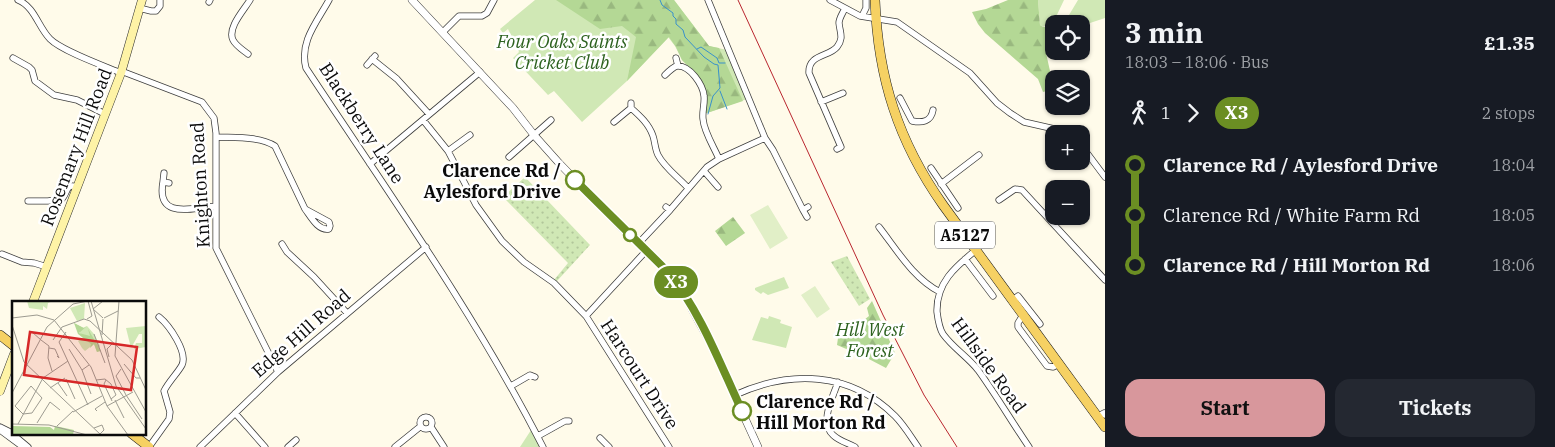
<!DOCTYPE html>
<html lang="en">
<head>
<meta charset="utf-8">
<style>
	:root { --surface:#171b24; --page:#242831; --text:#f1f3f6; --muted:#9ea1a6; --accent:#d8979c }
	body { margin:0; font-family:"IBM Plex Serif",serif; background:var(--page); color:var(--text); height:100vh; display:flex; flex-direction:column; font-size:19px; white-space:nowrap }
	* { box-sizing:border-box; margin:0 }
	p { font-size:16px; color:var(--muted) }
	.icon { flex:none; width:28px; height:28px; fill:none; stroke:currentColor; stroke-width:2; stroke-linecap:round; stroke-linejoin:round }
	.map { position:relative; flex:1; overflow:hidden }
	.sheet { display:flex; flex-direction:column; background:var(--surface); width:450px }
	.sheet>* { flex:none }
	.badge { padding:0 10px; border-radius:16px; font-size:18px; line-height:32px }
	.buttons { position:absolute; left:1045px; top:15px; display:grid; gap:10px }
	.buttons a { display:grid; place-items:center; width:45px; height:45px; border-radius:10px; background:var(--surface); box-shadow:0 1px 4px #0004; font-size:25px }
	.map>.badge { position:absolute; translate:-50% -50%; box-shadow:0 0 0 2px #fff }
	.legs { display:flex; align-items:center; gap:8px; height:55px; padding:0 20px; font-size:16px }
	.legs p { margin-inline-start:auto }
	.head { display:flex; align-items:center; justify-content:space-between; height:85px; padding:0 20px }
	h1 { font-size:28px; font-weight:800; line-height:38px }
	.action { display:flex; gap:10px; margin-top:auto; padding:10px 20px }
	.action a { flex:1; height:58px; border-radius:15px; background:var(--accent); color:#111; font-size:20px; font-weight:800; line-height:58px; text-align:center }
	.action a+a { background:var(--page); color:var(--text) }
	ul { padding:0 20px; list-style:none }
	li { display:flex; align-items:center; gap:18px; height:50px; font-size:19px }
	li i { display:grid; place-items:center; width:8px; height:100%; margin:0 6px; background:currentColor }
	li i::after { content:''; width:12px; height:12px; margin:-6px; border:4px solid; border-radius:50%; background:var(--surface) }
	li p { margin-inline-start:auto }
	li:first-child i { background:linear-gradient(#0000 50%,currentColor 0) }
	li:last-child i { background:linear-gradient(currentColor 50%,#0000 0) }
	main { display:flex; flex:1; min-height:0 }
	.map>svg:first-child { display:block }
</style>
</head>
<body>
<main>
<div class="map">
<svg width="1105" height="447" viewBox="0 0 1105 447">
	<defs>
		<pattern id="forest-firs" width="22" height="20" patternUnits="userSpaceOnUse" patternTransform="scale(1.25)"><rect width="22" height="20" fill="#b4d895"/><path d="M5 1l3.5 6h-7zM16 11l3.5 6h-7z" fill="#99b87f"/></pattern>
		<pattern id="garden-dots" width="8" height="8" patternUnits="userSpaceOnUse" patternTransform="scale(1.25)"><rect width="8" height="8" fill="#d0e8b5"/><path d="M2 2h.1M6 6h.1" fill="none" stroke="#b1c69a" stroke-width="1.8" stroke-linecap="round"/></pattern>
	</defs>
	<rect width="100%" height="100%" fill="#fffbea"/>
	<path fill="#d0e8b5" d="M535 0H674L709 46 727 50 747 99 704 114 706 94 693 71 682 60 675 46 668 37 627 81 582 122 554 91 548 95 513 58 519 52 508 29 503 33 500 29Z
		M1038 0H1064L1055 19 1043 27 1040 25Z
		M1078 0H1105V18L1081 26V24H1075L1069 15Z
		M784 277 789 288 768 295 763 292 761 294 755 290V288Z
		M769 316 781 320 780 323 792 327 786 348 752 340 761 317 768 319Z
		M533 427 543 447H520Z"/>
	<path fill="url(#forest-firs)" d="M556 0H674L709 46 719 48 743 101 704 114 706 94 693 71 682 60 676 47 669 37 627 81 636 37 622 26 600 29Z
		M1008 0H1038L1040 25 1043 27 1054 26V34L1046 53 1054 89 1043 92 1038 79 985 33 978 24 972 12 986 9Z
		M733 217 745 233 726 246 715 231Z
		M872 301 895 353 886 368 865 357 837 345 838 338H841L869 316 867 308Z"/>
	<path fill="url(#garden-dots)" d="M525 177 590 245 557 281 554 280 568 263 503 197Z
		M847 256 870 299 859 306 831 262Z"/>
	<path fill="#e1efc7" d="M768 205 788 238 770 249 750 215Z
		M815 286 830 309 817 318 801 295Z"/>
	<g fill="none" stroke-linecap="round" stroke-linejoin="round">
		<path stroke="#3891cb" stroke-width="1" d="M660 0 662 5 673 13V16L676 19V24L683 30 685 37 704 57 714 64 718 65 720 88 713 96 708 114
			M697 49 701 47 717 58 719 63H725
			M720 91 727 109"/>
		<defs>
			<path id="minor" d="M18 0C35 7 38 27 50 39 62 51 104 66 121 73
				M329 0C317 22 299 42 306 68 388 192 475 314 543 447
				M708 0 765 138 773 150 803 210
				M830 0 860 16 897 22 970 73 997 103 1010 113 1024 122 1059 130 1066 134
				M209 2 210 0
				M139 8 151 11H156L160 6V0
				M862 16 866 8V0
				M443 32 459 16H482L487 13 494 0
				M248 54C243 50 236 46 233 40 227 28 244 10 250 0
				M13 58 29 67 32 70 35 81 54 95 77 100 105 114
				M676 58 678 66
				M372 59 397 79 429 114
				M367 65 375 56
				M121 71 202 102 214 118 216 133V248L278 372
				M665 75C668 72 673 67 677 66 690 65 703 85 704 96 705 103 702 111 703 119 704 132 714 147 719 159
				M900 98 912 121C922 123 931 122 933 110
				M821 102 843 93
				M631 108C640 116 649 124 653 136 655 142 655 149 658 155 664 167 679 178 688 188
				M423 120 448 151 476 205 502 241 524 262 554 283 586 316 646 251
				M614 122 631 108V103
				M216 137C234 138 259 136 275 146L305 209 329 222 330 226 329 229C318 231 311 217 305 209
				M1081 145 1105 177
				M837 149 841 147 809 73C808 54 829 57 837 47 844 38 840 33 839 23 839 18 843 13 845 8
				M448 151 470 135
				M509 157 551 120
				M370 164 480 72
				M931 168 958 208
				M704 171 718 187
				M164 173 163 182 169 183
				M163 182C156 220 192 208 216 206
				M941 184 979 155
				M999 200 1015 189 1022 190 1105 280
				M28 201H48L62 199C68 192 66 183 77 187
				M670 210 707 167 719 159 765 138
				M807 217 803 210 808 207
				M879 227C897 250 913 278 940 292
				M282 244 287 252 314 277 347 313
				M638 244 670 210 666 207
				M976 250C955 267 936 283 937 312 938 320 939 328 943 334 953 348 968 357 978 370 996 395 1012 422 1029 447
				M2 254 22 262 34 263 47 267
				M965 259 993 296
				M1013 300 1018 296 1040 324
				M1023 315 1018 323V327L1047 366 1053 367 1059 364
				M586 316 669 447
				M838 382C833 397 819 422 833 435 839 441 848 443 855 447
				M511 386 530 375 535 377
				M735 395C790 370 850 371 895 416 904 425 911 437 918 447
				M235 413 265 447
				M1097 417 1104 413 1105 415
				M420 423a6 6 0 1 1 12 0a6 6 0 1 1-12 0Z
				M0 427 10 432 28 447
				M431 427 444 447
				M0 430 23 447
				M538 436 565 421H569
				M600 438 609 447
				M149 447 169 419 170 412 164 391C169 381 177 374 182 365 188 352 169 325 159 317
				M200 447 278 372 426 247
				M288 447 296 440
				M395 447 421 426"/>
			<path id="tertiary" d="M412 0 513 108 534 135 559 163 619 225 668 272 680 287 711 344 758 447"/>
			<path id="secondary" d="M33 302 121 73 142 0
				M0 391 14 354"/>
			<path id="primary" d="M875 0C878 78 898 141 943 205L1105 427
				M0 335 14 346
				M131 433 149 447"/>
		</defs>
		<use href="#minor" stroke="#3e3e3e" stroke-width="7"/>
		<use href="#tertiary" stroke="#3e3e3e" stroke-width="8"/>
		<use href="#secondary" stroke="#2d2d2d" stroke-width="9"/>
		<use href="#primary" stroke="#1c1c1c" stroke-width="10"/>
		<use href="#minor" stroke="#fff" stroke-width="5.5"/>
		<use href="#tertiary" stroke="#fff" stroke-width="7"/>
		<use href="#secondary" stroke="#fef3a6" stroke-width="8"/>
		<use href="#primary" stroke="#f6d163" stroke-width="9"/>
		<path stroke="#b9262f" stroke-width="1" d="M738 0 883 315 924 395 957 447"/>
	</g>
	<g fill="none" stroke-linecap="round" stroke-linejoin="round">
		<defs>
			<path id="line-1" d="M575 180 668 272C701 312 720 364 742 411"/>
		</defs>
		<use href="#line-1" stroke="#fff" stroke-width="11"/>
		<use href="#line-1" stroke="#6b8e23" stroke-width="8"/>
	</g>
	<g fill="#fff" stroke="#6b8e23" stroke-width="2.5">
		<circle cx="575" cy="180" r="9"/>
		<circle cx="630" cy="235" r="6"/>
		<circle cx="742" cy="411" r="9"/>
	</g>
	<g text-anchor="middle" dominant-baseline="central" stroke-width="5" stroke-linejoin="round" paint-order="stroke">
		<rect fill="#fff" stroke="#545454" stroke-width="1" x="935" y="221.5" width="60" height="27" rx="4"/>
		<g font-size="16" font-weight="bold" fill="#0b0b0b">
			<text x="965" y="235">A5127</text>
		</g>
		<g font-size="18" font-style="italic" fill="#2c611e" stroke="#fff">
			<text x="562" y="41">Four Oaks Saints<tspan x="562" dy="21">Cricket Club</tspan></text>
			<text x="870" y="329">Hill West<tspan x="870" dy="21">Forest</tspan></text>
		</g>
		<g font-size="18" fill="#0b0b0b" stroke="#fff">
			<text transform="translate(362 123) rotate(57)">Blackberry Lane</text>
			<text transform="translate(76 147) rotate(-69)">Rosemary Hill Road</text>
			<text transform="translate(200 185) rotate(-93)">Knighton Road</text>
			<text transform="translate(301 333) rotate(-41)">Edge Hill Road</text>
			<text transform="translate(989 365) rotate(54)">Hillside Road</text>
			<text transform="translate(640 374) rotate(57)">Harcourt Drive</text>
		</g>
		<g font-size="18" font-weight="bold" fill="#0b0b0b" stroke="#fff" text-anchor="end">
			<text x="561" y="170">Clarence Rd /<tspan x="561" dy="21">Aylesford Drive</tspan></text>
			<text x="756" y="401" text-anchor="start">Clarence Rd /<tspan x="756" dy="21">Hill Morton Rd</tspan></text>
		</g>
	</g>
	<g transform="translate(12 301)">
		<rect width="134" height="134" fill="#fffbea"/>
		<path d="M15 0H41L36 2 35 8 31 5V9L17 7ZM73 2 72 18 65 20 58 7ZM62 22 71 27 75 25 82 33 88 45 85 51 82 43 73 50 70 47 66 40 71 37ZM134 25V46L122 48 124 42H130V33H127L119 47 114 27Z" fill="#d0e8b5"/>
		<path d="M62 22 72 27 75 25 67 32 78 35 76 28 89 50 85 51 82 43 78 47 79 43 66 33ZM0 125 38 126 42 129 43 125 62 129 61 134H0Z" fill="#b4d895"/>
		<path fill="none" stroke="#9d9b91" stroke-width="1" d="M79 0 104 85 134 128M91 0 81 8 91 17M107 0 103 55 134 111M0 17 25 14 42 19M92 17 106 10M75 18 80 15 76 0M42 19 79 66 95 105 116 134M0 24 12 61 89 134M50 26 72 18 78 20 120 59 134 89M54 31 47 41 76 104M17 32 20 31 29 39M82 33 93 62M90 34 91 18M29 39 37 45 36 57 40 70M41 39 50 26M37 47 43 48 47 57 45 55M57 48 70 69 77 64M97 56 95 48 100 43M112 63 124 77H128M109 68 104 75 114 94M70 69 79 93M54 78 63 98M84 79 93 78 99 83 104 94 99 98M94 79 92 83 100 100M46 82 55 95M19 85 30 97 20 112 11 113 3 105ZM38 87 53 77M0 92 35 26 61 3 76 0M114 94 130 118M103 99 112 117M95 105 121 91M85 110 83 108 93 101M61 111 90 95M25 122 38 101 48 109M0 123 37 124 75 134M6 123 31 77 56 60M45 125 61 110M82 127 90 124 92 129 88 133"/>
		<path fill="#d62828" fill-opacity="0.15" stroke="#d62828" stroke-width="2.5" d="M18 31 125 46 119 89 12 74Z"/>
		<rect width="134" height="134" fill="none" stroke="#0b0b0b" stroke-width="2.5"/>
	</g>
</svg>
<div class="buttons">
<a><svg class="icon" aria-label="locate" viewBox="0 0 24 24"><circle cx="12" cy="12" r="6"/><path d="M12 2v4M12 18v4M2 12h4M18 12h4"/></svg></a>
<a><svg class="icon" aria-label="layers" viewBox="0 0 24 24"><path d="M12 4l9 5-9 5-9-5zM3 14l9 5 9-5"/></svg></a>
<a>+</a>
<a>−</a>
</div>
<b class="badge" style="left:676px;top:282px;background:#6b8e23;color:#fff">X3</b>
</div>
<section class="sheet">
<div class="head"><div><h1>3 min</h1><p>18:03 – 18:06 · Bus</p></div><b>£1.35</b></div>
<div class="legs"><svg class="icon" aria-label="walk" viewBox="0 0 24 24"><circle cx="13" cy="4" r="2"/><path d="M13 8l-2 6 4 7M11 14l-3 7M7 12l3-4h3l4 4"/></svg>1<svg class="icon" aria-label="forward" viewBox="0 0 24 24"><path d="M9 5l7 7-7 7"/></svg><b class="badge" style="background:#6b8e23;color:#fff">X3</b><p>2 stops</p></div>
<ul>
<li><i style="color:#6b8e23"></i><b>Clarence Rd / Aylesford Drive</b><p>18:04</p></li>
<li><i style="color:#6b8e23"></i><span>Clarence Rd / White Farm Rd</span><p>18:05</p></li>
<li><i style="color:#6b8e23"></i><b>Clarence Rd / Hill Morton Rd</b><p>18:06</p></li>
</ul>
<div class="action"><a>Start</a><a>Tickets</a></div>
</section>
</main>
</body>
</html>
